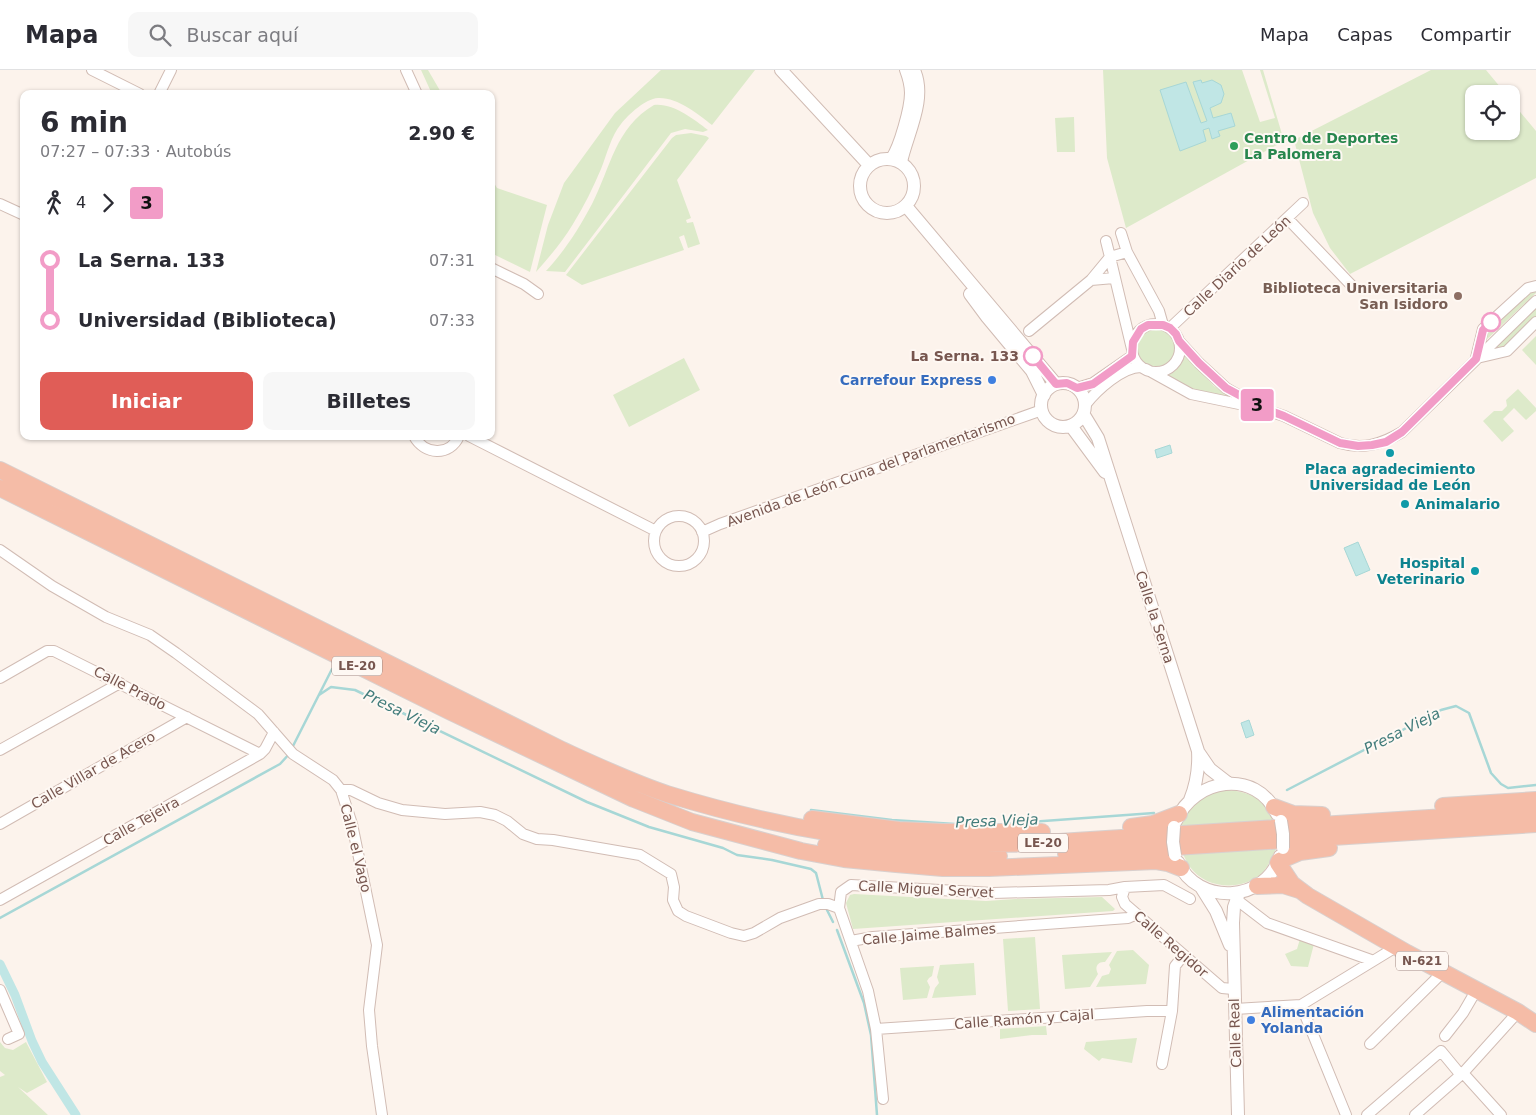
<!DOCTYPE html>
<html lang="es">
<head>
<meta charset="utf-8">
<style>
	:root { --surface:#fff; --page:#f7f7f7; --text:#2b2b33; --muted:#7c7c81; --line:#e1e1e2; --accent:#e05d57 }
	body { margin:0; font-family:"DejaVu Sans",sans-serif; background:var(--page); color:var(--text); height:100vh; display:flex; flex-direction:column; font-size:19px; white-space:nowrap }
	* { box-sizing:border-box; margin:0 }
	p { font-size:16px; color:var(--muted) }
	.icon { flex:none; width:28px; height:28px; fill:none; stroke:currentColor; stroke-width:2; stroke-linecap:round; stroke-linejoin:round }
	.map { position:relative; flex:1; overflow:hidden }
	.sheet { position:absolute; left:20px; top:20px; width:475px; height:350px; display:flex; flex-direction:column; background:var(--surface); border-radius:10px; box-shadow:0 1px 4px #0004 }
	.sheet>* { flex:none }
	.badge { padding:0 10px; border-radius:4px; font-size:18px; line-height:32px }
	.fabs { position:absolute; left:1465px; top:15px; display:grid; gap:10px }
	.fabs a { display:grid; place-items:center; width:55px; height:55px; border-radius:10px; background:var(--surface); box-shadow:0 1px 4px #0004; font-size:25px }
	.map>.badge { position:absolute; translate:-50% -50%; box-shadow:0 0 0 2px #fff }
	.legs { display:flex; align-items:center; gap:8px; height:55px; padding:0 20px; font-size:16px }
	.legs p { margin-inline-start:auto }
	.summary { display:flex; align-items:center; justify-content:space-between; height:85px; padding:0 20px }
	h1 { font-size:28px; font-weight:800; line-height:38px }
	.action { display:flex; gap:10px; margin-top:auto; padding:10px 20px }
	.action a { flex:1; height:58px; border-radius:10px; background:var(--accent); color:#fff; font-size:20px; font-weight:800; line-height:58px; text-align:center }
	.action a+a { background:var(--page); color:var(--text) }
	ul { padding:0 20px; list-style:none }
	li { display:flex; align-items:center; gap:18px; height:60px; font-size:19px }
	li i { display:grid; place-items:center; width:8px; height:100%; margin:0 6px; background:currentColor }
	li i::after { content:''; width:12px; height:12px; margin:-6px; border:4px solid; border-radius:50%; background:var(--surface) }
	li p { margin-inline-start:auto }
	li:first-child i { background:linear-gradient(#0000 50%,currentColor 0) }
	li:last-child i { background:linear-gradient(currentColor 50%,#0000 0) }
	header { display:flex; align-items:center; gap:30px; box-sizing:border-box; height:70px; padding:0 25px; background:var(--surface); border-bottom:1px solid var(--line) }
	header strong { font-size:24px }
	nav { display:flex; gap:28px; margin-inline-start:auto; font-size:18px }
	.search { width:350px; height:45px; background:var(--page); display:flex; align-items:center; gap:12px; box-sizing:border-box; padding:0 18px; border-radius:10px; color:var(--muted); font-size:19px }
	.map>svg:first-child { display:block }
</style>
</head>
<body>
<header>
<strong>Mapa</strong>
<div class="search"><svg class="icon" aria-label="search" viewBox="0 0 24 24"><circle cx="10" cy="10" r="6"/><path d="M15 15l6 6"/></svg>Buscar aquí</div>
<nav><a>Mapa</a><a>Capas</a><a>Compartir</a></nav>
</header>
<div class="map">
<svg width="1536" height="1045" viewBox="0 0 1536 1045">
	<rect width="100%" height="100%" fill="#fcf3ec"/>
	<path fill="#ddeaca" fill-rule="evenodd" d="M421 0H428L442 24H432Z
		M661 0H755L712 55C698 44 677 27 658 28 645 29 629 44 621 54 611 66 607 84 601 99 593 118 584 136 573 154 563 171 550 186 536 202L548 155 564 113 615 43Z
		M1103 0H1242L1260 52 1275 48 1260 0H1263L1284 71 1126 158 1107 88ZM1212 10 1210 37 1213 49 1231 43 1212 69 1209 58 1203 60 1186 12 1201 53 1207 51Z
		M1431 0H1486L1506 24H1474V61H1511V31L1536 61V108L1350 204 1330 178 1313 143 1294 70Z
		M654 35C674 33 693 49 708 60L703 62 685 59 671 63 565 202 546 201C566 179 578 160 592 134 611 97 615 58 654 35Z
		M1074 47 1075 82H1057L1055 48Z
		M691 63 706 66 709 68 677 110 691 148 686 150 687 153 693 152 700 174 688 178 684 165 679 167 684 180 582 215 566 205 672 68 676 65Z
		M491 108 497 118 547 135 530 202 491 183Z
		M1527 222H1536V223L1484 272 1486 260Z
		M1536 237V247L1504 277 1492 278Z
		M1137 278a19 19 0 1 1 38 0a19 19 0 1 1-38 0Z
		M1536 266V295L1522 280Z
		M1185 285 1214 316 1231 328 1199 323 1167 306 1176 300Z
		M684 288 700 320 629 357 613 325Z
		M1518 319 1536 338V341L1526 350 1514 338 1503 349 1514 361 1502 372 1483 351 1494 341H1502L1507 336 1506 330Z
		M1219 720C1246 720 1265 726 1275 753L1181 757C1189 736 1199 728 1219 720Z
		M1276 778C1272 788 1268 798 1260 805 1240 821 1206 819 1190 797 1187 793 1185 788 1183 784Z
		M854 824 986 831 1015 829 1102 827 1115 839 1113 841 853 859 846 833 850 825Z
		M1035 867 1040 939 1008 941 1003 869Z
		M1300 869 1314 874 1308 897 1291 896 1285 884 1297 879Z
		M1133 880 1149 895 1146 914 1096 917 1102 906 1109 904 1111 899 1109 895 1117 881Z
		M1112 882 1105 892C1098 891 1094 897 1098 904L1090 917 1065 919 1062 885Z
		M974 893 976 925 932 928 935 918 939 913 937 907 940 895Z
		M934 896 932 906 929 908 927 911 930 917 927 928 903 930 900 898Z
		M1046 956 1047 965H1032L1000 969V959Z
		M1137 968 1132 993 1102 988 1099 991 1084 979 1086 972Z
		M0 972 5 978 13 980 26 972 47 1012 27 1023 18 1017 48 1045H0V1007L5 1005 0 1001Z"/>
	<path fill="#c0e6e5" stroke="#a7d7d6" d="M1201 10 1202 13 1212 10 1221 15 1224 24 1221 33 1210 38 1213 48 1231 43 1235 56 1218 61 1220 66 1212 69 1209 58 1203 60 1206 71 1180 81 1160 20 1186 12 1201 53 1207 51 1193 12Z
		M1170 375 1172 383 1157 388 1155 380Z
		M1358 472 1370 500 1356 506 1344 478Z
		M1249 650 1254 665 1246 668 1241 653Z"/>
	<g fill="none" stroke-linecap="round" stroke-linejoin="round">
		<path stroke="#a7d7d6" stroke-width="2.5" d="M319 625 331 617 355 620 587 732 649 757 723 778 737 785 772 790 811 799 816 803 823 830
			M292 678 332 599
			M1287 720 1441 640 1456 636 1469 643 1491 703 1501 714 1508 718 1536 715
			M811 740 892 750 955 754
			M1003 754 1154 743
			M826 838 833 852
			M0 848 280 694 290 683
			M837 860 864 933 871 965 877 1045"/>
		<path stroke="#c0e6e5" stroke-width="9" d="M0 894 15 925 32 971 42 992 76 1045"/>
		<defs>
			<path id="minor" d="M92 0 140 24
				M406 0 417 24
				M159 24 171 0
				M891 88C899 77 910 38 910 23 910 15 908 8 905 0
				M902 92C908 64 928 29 915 0
				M0 134 24 145
				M1287 148 1354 218
				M1121 163 1127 182
				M491 198 524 214 538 224
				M1091 210 1114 208
				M1132 278a24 24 0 1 1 48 0a24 24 0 1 1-48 0Z
				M1170 258 1303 133
				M1029 261 1091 210 1110 187 1106 171
				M1179 271 1199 293 1226 318 1252 333
				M1132 279 1110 187 1127 182 1159 241 1163 255
				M1476 288 1483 259 1528 218 1536 216
				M1477 288 1507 281 1536 252
				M1146 299 1191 324 1263 339 1284 346 1340 373C1363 380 1382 374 1402 362L1536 231
				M1077 318 1093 313 1132 286
				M1086 334C1097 320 1122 297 1141 297
				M414 366C424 385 450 387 459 366
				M469 366 656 461
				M654 471a25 25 0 1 1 50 0a25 25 0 1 1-50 0Z
				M702 462 720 454 1042 340
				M0 480 52 516 106 547 150 565 176 583 258 644 293 684 333 710 341 720 352 754 377 875 369 940 372 976 382 1045
				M0 608 47 581H54L260 684
				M0 680 120 613
				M341 720H351L378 733 402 740 445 744 480 742 495 745 507 751 523 764 537 769 553 770 640 785 671 804 674 817 673 830 678 841 686 846 731 863 744 866 754 863 780 848 819 834H828L839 838
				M0 754 187 647
				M1125 817 1122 827 1125 834 1222 918 1233 919
				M1234 825 1237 830 1267 853 1371 890
				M0 830 260 684 265 679 274 662
				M851 871 873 867 1128 848 1137 844
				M0 920 19 964 8 969
				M1301 935 1346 1045
				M1235 939 1301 935 1396 877
				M876 959 1147 941H1172
				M1445 966 1463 943 1477 919
				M1370 974 1443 902
				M1162 994 1172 941 1175 896 1183 886
				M1463 1003 1501 1045
				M883 1029 876 959 868 921 839 838 841 822 851 815 993 823 1109 820 1125 817 1164 815 1190 829
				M1367 1045 1441 981 1460 1004
				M1415 1045 1463 1003 1518 942"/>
			<path id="tertiary" d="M781 0 869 95
				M860 116a27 27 0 1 1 54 0a27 27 0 1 1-54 0Z
				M906 136 1056 314
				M970 224 987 247 1032 301 1044 325
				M1041 335a22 22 0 1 1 44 0a22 22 0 1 1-44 0Z
				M1084 345 1098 368 1198 681C1199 699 1197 713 1190 730
				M1071 356 1105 402
				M1199 683 1210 699 1228 713
				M1176 751C1194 708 1256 698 1277 744
				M1178 792C1197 836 1266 833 1280 786
				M1201 817 1216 841 1230 875
				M1238 1045 1233 853 1234 837 1239 823"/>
			<path id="trunk" d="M0 400 562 680C597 696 631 712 667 724 742 747 818 764 896 771 945 775 995 774 1044 773L1536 741
				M0 418 449 641 634 729 692 752 801 781 844 789 896 794 943 798H989L1156 791 1168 793 1181 798
				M1443 736 1536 730
				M1274 737 1293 744 1322 745
				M812 749 899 760 944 762H1042
				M1131 757 1153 754 1179 744
				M826 775C882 784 942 788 999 786
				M1066 784 1536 754
				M1279 791 1300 782 1329 778
				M1278 793 1292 814 1308 826 1407 883 1518 942 1536 954
				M1257 816 1283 815 1299 820"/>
		</defs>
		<use href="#minor" stroke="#d1bcb4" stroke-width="12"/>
		<use href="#tertiary" stroke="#d1bcb4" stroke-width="14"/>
		<use href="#trunk" stroke="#d9d0ce" stroke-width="18"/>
		<use href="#minor" stroke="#fff" stroke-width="10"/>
		<use href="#tertiary" stroke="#fff" stroke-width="12"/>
		<use href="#trunk" stroke="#f5bca7" stroke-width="16"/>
		<defs>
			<path id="tertiary-bridge" d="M1281 751 1283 764V778
				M1174 757 1173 772 1175 785"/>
		</defs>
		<use href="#tertiary-bridge" stroke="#d1bcb4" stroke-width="14" stroke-linecap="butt"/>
		<use href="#tertiary-bridge" stroke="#fff" stroke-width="12"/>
	</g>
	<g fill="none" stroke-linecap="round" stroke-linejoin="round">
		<defs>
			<path id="line-1" d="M1033 286 1056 314 1067 313 1077 318 1093 314 1132 286 1133 272 1141 259 1148 255H1163L1170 258 1176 264 1179 271 1199 293 1226 318 1263 338 1284 346 1340 373 1358 376 1372 375 1386 372 1402 362 1476 289 1483 260 1491 252"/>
		</defs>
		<use href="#line-1" stroke="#fff" stroke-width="11"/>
		<use href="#line-1" stroke="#f29cc7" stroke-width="8"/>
	</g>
	<circle fill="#2e9e5b" stroke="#fef8f3" stroke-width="2" cx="1234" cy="76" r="5"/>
	<circle fill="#8d6e63" stroke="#fef8f3" stroke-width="2" cx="1458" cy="226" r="5"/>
	<g fill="#fff" stroke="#f29cc7" stroke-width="2.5">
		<circle cx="1491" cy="252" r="9"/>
		<circle cx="1033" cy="286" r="9"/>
	</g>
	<g fill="#3f7fe0" stroke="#fef8f3" stroke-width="2">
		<circle cx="992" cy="310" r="5"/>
		<circle cx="1251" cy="950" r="5"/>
	</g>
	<g fill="#0f9aa8" stroke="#fef8f3" stroke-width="2">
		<circle cx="1390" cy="383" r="5"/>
		<circle cx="1405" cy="434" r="5"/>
		<circle cx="1475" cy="501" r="5"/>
	</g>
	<g text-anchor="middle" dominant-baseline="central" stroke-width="4" stroke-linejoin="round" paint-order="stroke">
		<g fill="#fef8f3" stroke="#a08780" stroke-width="1">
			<rect x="332" y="586.5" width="50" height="19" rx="4"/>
			<rect x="1018" y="763.5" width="50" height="19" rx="4"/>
			<rect x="1396" y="881.5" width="52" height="19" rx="4"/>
		</g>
		<g font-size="12" font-weight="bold" fill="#77564f">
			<text x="357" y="596">LE-20</text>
			<text x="1043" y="773">LE-20</text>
			<text x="1422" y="891">N-621</text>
		</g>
		<g font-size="14" font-weight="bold" fill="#27864d" stroke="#fef8f3" text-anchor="start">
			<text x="1244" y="68">Centro de Deportes<tspan x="1244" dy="16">La Palomera</tspan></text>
		</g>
		<g font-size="14" fill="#77564f" stroke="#fef8f3">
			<text transform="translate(1237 196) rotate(-43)">Calle Diario de León</text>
			<text transform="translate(871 400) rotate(-20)">Avenida de León Cuna del Parlamentarismo</text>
			<text transform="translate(1155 547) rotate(72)">Calle la Serna</text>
			<text transform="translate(130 618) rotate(27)">Calle Prado</text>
			<text transform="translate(93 700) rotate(-30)">Calle Villar de Acero</text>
			<text transform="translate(141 751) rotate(-29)">Calle Tejeira</text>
			<text transform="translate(356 778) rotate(76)">Calle el Vago</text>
			<text transform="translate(926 819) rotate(3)">Calle Miguel Servet</text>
			<text transform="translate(929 864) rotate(-5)">Calle Jaime Balmes</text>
			<text transform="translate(1171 874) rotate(41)">Calle Regidor</text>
			<text transform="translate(1024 949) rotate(-4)">Calle Ramón y Cajal</text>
			<text transform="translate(1235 963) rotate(-92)">Calle Real</text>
		</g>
		<g font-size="14" font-weight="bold" fill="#785e54" stroke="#fef8f3" text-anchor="end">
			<text x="1448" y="218">Biblioteca Universitaria<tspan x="1448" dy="16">San Isidoro</tspan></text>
		</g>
		<g font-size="14" font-weight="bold" fill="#77564f" stroke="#fef8f3" text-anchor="end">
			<text x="1019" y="286">La Serna. 133</text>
		</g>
		<g font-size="14" font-weight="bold" fill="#366cbe" stroke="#fef8f3" text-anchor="end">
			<text x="982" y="310">Carrefour Express</text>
			<text x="1261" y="942" text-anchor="start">Alimentación<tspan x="1261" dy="16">Yolanda</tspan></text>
		</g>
		<g font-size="14" font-weight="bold" fill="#0d838f" stroke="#fef8f3">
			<text x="1390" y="399">Placa agradecimiento<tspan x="1390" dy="16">Universidad de León</tspan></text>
			<text x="1415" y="434" text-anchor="start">Animalario</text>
			<text x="1465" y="493" text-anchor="end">Hospital<tspan x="1465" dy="16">Veterinario</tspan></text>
		</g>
		<g font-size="15" font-style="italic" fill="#427c7b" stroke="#fef8f3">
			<text transform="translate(402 642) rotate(26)">Presa Vieja</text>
			<text transform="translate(1402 661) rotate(-27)">Presa Vieja</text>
			<text transform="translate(997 751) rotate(-2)">Presa Vieja</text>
		</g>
	</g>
</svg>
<div class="fabs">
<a><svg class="icon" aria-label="locate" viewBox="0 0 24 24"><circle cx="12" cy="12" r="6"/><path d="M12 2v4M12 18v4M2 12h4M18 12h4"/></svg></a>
</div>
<b class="badge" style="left:1257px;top:335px;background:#f29cc7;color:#111">3</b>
<section class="sheet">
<div class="summary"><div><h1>6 min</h1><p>07:27 – 07:33 · Autobús</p></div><b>2.90 €</b></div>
<div class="legs"><svg class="icon" aria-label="walk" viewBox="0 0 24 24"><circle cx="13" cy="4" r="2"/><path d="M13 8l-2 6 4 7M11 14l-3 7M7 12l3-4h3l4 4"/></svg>4<svg class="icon" aria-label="forward" viewBox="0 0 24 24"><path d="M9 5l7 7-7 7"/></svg><b class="badge" style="background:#f29cc7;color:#111">3</b></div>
<ul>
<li><i style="color:#f29cc7"></i><b>La Serna. 133</b><p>07:31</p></li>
<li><i style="color:#f29cc7"></i><b>Universidad (Biblioteca)</b><p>07:33</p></li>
</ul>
<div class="action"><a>Iniciar</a><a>Billetes</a></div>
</section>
</div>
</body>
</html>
